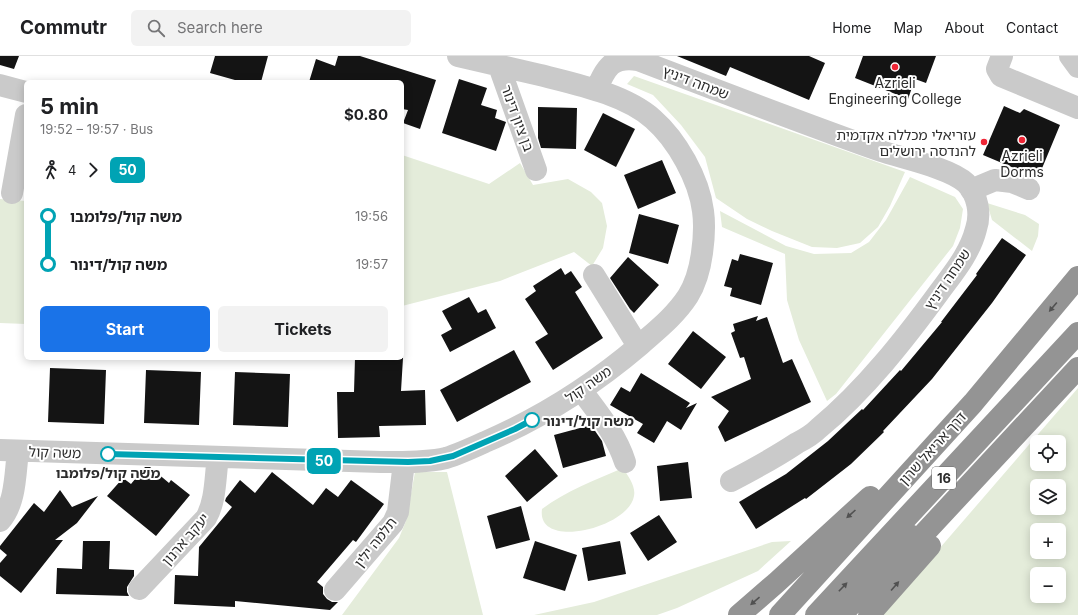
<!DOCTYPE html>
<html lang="en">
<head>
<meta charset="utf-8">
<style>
	:root { --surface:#fff; --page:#f2f2f2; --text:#202124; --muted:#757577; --line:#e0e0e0; --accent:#1a73e8 }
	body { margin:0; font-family:Inter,"Noto Sans Hebrew",sans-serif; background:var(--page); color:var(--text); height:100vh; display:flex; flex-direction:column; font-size:15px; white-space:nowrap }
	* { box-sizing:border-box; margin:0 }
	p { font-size:13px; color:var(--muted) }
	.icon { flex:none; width:22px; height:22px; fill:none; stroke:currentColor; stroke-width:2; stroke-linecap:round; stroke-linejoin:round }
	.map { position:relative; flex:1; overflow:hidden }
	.details { position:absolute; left:24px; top:24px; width:380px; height:280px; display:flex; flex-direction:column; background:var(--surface); border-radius:6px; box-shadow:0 2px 10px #0003 }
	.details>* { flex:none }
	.badge { padding:0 8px; border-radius:6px; font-size:14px; line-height:26px }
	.tools { position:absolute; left:1030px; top:379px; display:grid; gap:8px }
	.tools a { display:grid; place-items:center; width:36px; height:36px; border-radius:6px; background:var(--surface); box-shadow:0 2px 10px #0003; font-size:20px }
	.map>.badge { position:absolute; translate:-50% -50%; box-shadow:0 0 0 2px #fff }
	.legs { display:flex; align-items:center; gap:6px; height:44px; padding:0 16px; font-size:13px }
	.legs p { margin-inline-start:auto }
	.overview { display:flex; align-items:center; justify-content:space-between; height:68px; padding:0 16px }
	h1 { font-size:22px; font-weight:700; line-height:30px }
	.primary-button { display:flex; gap:8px; margin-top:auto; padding:8px 16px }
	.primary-button a { flex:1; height:46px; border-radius:6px; background:var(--accent); color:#fff; font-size:16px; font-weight:700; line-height:46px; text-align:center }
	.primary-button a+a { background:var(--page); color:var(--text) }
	ul { padding:0 16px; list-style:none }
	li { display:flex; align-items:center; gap:14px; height:48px; font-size:15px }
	li i { display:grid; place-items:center; width:6px; height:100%; margin:0 5px; background:currentColor }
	li i::after { content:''; width:10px; height:10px; margin:-5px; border:3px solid; border-radius:50%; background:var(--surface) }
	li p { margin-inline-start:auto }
	li:first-child i { background:linear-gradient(#0000 50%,currentColor 0) }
	li:last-child i { background:linear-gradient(currentColor 50%,#0000 0) }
	header { display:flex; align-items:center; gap:24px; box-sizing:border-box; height:56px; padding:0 20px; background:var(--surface); border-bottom:1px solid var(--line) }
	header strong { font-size:19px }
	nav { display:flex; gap:22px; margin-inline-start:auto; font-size:14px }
	.search { width:280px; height:36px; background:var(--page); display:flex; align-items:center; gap:10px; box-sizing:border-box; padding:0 14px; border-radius:6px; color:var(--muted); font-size:15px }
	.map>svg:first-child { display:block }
</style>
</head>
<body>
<header>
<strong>Commutr</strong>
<div class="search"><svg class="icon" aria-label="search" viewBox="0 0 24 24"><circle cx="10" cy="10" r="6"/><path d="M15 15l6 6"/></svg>Search here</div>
<nav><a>Home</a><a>Map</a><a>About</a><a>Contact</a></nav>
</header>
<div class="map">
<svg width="1078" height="559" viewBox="0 0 1078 559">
	<rect width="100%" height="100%" fill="#fff"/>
	<path fill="#e4ecda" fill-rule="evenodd" d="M634 20 905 116 890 150 878 171 860 187 837 192 812 191 772 175 747 163 716 142 705 101 681 69 653 39 627 28Z
		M402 99 489 128 520 107 533 129 568 123 591 136 602 147 607 170 603 192 592 210 574 196 500 225 402 250Z
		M910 121 955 141 963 153 960 172 953 190 836 338 827 345 799 284 787 244 785 198 722 171 720 155 786 190 814 198 851 197 869 186 886 164Z
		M0 143 26 145V268L0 267Z
		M987 147 1025 159 1039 168 1038 180 1032 195 992 164Z
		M1078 332V559H882ZM1037 386H1059V408H1037ZM1037 430H1059V452H1037ZM1037 474H1059V496H1037ZM1037 518H1059V540H1037Z
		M623 412C628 420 636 430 634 440 629 472 536 495 542 453 566 435 595 424 623 412Z
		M415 416H447L483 559H342L399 482 406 465Z
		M791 485 758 515 677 552 657 559H534L594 546 772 486Z"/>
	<path fill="#141414" d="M0 0H19L14 13 0 9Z
		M215 0H268L261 26H242L210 17Z
		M338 0H360L436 24 420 73 403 67 408 54 402 53V26H309L316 3 335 10Z
		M677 0H809L825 7 809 44 730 11 726 20Z
		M863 0H936L926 27 915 23 908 43 855 22Z
		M459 23 487 32 481 49 497 54 495 62 506 66 496 95 442 77Z
		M1004 50 1020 57 1024 53 1060 69 1038 122 983 99Z
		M538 51 577 52 576 93 541 92 538 82Z
		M603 57 635 73 616 111 584 94Z
		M662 104 676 137 638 153 624 119Z
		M639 158 679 169 668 208 629 197Z
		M1002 182 1026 199 992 247 932 323 883 375 884 376 851 408 806 443 805 442 756 473 739 446 786 418 828 385 862 353 863 354 900 314 901 315 942 266H941L977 219 976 218Z
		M740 198 773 207 761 249 730 240 732 232 724 230 732 203 738 205Z
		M628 201 659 229 634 257 630 253 610 222Z
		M561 212 565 219 571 215 582 231 575 236 603 282 553 314 535 286 548 278 525 243 536 235 533 230Z
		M469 241 478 257 486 253 496 272 450 296 441 279 452 273 442 255Z
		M758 260 756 265 767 261 783 307 792 303 811 346 725 386 718 371 729 355 711 341 751 323 744 301 740 302 731 277 735 275 733 268Z
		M693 275 726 301 701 333 668 308Z
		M514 294 531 326 457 366 440 334Z
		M355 302H403L401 335 425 334 426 369 379 370 380 381 338 382 337 336H354Z
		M50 312 106 314 104 368 48 366Z
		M146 314 201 316 199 369 144 367Z
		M235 316 290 318 288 371 233 369Z
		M641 317 690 347 686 352 697 347 681 374 667 365 654 387 637 377 643 368 610 349 621 331 630 336Z
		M591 369 602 385 606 400 563 412 554 379Z
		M535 393 558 420 527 446 505 420Z
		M688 406 692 442 660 445 657 410Z
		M145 411H150L169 427 171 424 190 439 156 480 107 440 123 422 131 428Z
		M272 416 313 449 326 432 338 441 351 424 384 448 356 486 353 484 317 526 323 531V538L327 543 332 546H338L330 554 235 545V551L174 548 175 519 198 520 199 491 232 451 225 445 226 442 240 424 255 437Z
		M60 434 72 451 98 440 77 467 55 484H63L21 537 0 520V507L7 499 0 493V490L34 447 44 456Z
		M521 450 530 484 496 493 487 460Z
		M659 459 677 486 648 505 630 477Z
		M83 485H110L109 513 134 514V520L127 531V536L129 540 56 538 57 512 82 513Z
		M535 485 577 499 565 535 523 522Z
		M620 485 626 518 588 525 582 492Z"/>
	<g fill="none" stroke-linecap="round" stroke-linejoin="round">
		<path stroke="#cacaca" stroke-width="22" d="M1002 0 997 13 1001 20 1078 52
			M1070 0 1078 11
			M499 10 536 114
			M0 29 26 36
			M596 34C606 12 611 0 638 4 719 35 799 66 881 95 902 102 950 112 966 127 978 139 981 158 976 173 970 197 954 216 940 235 905 283 865 334 819 372 813 378 805 383 797 387 776 401 754 413 731 425
			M971 134 995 124 1012 126 1029 133
			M12 137 26 59
			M594 219 638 290
			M581 334C598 357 616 378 625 406
			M0 394 381 406C402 406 424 407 446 402 459 398 472 392 485 386 541 362 593 329 640 289 657 274 675 260 688 240 696 227 700 212 702 197 704 183 705 169 703 155 699 123 677 84 653 63 625 38 575 28 540 19 513 13 485 6 458 0
			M0 465C16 447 15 418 18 395
			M139 533 206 462C216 445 215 421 218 401
			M335 534 393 467 398 456 404 406"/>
		<path stroke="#949494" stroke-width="22" d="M905 498 1078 312
			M739 559 776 527 870 441
			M780 559 973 347 1078 221
			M816 559 1078 277
			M842 559 910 479
			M869 559 930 490"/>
	</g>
	<defs><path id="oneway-solid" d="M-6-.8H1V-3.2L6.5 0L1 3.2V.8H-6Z"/></defs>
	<g fill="#515151">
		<use href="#oneway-solid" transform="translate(1053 251) rotate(130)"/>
		<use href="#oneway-solid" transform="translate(851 458) rotate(138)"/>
		<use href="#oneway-solid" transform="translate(895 530) rotate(-49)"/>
		<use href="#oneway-solid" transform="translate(843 531) rotate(-46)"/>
		<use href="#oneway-solid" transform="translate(755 545) rotate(139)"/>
	</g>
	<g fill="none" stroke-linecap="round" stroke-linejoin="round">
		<defs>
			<path id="line-1" d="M108 398 408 406 430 405 453 400 515 373 532 364"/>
		</defs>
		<use href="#line-1" stroke="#fff" stroke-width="9"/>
		<use href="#line-1" stroke="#00a3b4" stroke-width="6"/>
	</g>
	<g fill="#ef2535" stroke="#fff" stroke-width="1.5">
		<circle cx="895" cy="11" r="4"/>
		<circle cx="1022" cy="84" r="4"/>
		<circle cx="984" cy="86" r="4"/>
	</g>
	<g fill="#fff" stroke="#00a3b4" stroke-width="2">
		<circle cx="532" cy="364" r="7"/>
		<circle cx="108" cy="398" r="7"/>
	</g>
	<g text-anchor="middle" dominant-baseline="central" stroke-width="4" stroke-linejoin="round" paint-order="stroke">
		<rect fill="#fff" stroke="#6c6c6c" stroke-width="1" x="932" y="411" width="24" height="22" rx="3"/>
		<g font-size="13" font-weight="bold" fill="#2d2d2d">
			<text x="944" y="422">16</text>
		</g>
		<g font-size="14" fill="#2d2d2d" stroke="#fff">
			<text transform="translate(696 26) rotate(21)">שמחה דיניץ</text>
			<text transform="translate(518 62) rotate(70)">בן ציון דינור</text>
			<text transform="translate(947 223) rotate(-56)">שמחה דיניץ</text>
			<text transform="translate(588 328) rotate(-35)">משה קול</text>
			<text transform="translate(932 392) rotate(-48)">דרך אריאל שרון</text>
			<text transform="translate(55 396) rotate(2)">משה קול</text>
			<text transform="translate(185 483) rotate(-49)">יעקב ארנון</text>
			<text transform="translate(375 486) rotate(-52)">תלמה ילין</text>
		</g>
		<g font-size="14" fill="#2d2d2d" stroke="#fff">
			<text x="895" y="26">Azrieli<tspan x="895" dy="16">Engineering College</tspan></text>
			<text x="976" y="78" text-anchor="end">עזריאלי מכללה אקדמית<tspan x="976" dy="16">להנדסה ירושלים</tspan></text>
			<text x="1022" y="99">Azrieli<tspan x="1022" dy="16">Dorms</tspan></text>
		</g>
		<g font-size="14" font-weight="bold" fill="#2d2d2d" stroke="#fff" text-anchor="start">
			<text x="543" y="364">משה קול/דינור</text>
			<text x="108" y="416" text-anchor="middle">משה קול/פלומבו</text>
		</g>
	</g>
</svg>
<div class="tools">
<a><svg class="icon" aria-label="locate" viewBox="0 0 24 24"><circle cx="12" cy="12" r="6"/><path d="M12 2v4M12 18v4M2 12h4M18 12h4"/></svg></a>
<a><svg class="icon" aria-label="layers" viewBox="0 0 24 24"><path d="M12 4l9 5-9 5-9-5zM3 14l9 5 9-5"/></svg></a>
<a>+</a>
<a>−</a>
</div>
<b class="badge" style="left:324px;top:405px;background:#00a3b4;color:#fff">50</b>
<section class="details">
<div class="overview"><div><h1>5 min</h1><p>19:52 – 19:57 · Bus</p></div><b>$0.80</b></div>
<div class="legs"><svg class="icon" aria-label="walk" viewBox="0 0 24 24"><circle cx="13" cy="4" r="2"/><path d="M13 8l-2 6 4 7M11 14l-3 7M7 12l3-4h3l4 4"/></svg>4<svg class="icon" aria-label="forward" viewBox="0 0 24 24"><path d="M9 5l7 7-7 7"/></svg><b class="badge" style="background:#00a3b4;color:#fff">50</b></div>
<ul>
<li><i style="color:#00a3b4"></i><b>משה קול/פלומבו</b><p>19:56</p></li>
<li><i style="color:#00a3b4"></i><b>משה קול/דינור</b><p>19:57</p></li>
</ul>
<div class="primary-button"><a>Start</a><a>Tickets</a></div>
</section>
</div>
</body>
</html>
